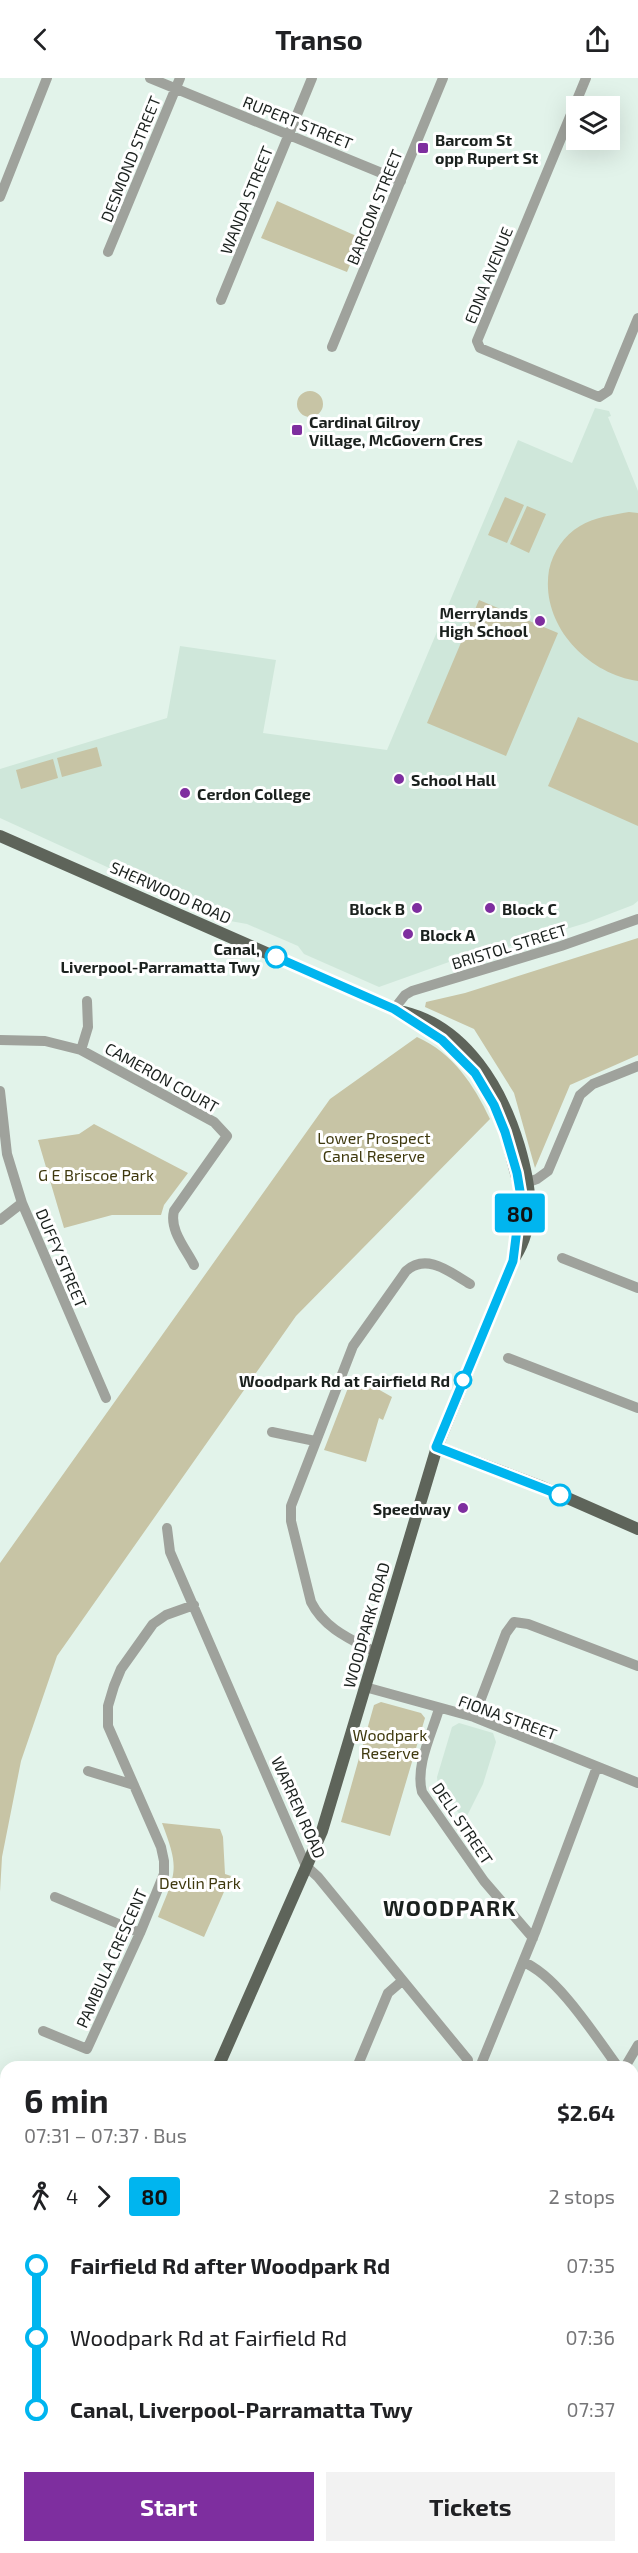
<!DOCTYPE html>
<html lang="en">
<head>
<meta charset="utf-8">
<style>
	:root { --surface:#fff; --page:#f2f2f2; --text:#202124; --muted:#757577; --accent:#7e2e9f }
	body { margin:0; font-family:"Exo 2",sans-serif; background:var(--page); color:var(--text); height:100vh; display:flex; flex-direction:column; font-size:22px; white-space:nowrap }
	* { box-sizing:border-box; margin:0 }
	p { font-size:20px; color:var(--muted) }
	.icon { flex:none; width:33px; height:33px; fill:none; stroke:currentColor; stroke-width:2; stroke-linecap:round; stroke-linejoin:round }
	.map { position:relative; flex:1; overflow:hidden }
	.sheet { position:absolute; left:0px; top:1983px; width:639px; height:492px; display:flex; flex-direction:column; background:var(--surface); border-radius:18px 18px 0 0; box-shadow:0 6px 24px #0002 }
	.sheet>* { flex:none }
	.badge { padding:0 12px; border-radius:4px; font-size:21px; line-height:39px }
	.controls { position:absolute; left:566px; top:18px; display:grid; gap:12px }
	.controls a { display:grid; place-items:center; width:54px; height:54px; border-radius:0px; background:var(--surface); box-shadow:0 6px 24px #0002; font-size:30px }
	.map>.badge { position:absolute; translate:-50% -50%; box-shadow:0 0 0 3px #fff }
	.legs { display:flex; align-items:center; gap:9px; height:66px; padding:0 24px; font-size:20px }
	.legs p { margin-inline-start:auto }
	.overview { display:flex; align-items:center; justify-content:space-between; height:102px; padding:0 24px }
	h1 { font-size:33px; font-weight:700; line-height:45px }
	.primary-button { display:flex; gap:12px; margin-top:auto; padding:12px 24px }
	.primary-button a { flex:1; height:69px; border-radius:0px; background:var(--accent); color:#fff; font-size:24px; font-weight:700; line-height:69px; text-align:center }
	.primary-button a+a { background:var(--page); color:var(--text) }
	ul { padding:0 24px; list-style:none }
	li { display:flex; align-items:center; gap:21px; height:72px; font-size:22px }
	li i { display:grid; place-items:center; width:9px; height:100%; margin:0 8px; background:currentColor }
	li i::after { content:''; width:15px; height:15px; margin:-8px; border:4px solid; border-radius:50%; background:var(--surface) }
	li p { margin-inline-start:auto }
	li:first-child i { background:linear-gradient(#0000 50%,currentColor 0) }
	li:last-child i { background:linear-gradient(currentColor 50%,#0000 0) }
	header { display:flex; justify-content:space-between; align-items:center; height:78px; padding:0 24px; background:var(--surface); font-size:27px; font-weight:700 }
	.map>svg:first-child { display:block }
</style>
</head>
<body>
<header><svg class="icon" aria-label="back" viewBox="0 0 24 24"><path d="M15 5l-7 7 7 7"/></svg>Transo<svg class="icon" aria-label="share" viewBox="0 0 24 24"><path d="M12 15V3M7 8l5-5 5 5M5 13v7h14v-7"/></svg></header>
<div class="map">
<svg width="638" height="2475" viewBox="0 0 638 2475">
	<rect width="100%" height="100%" fill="#e2f3ea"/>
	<path fill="#cfe7da" d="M595 330 609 333 611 338 608 339 638 413V823L633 827 586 845 481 877 480 875 461 883 459 878 448 881 449 884 379 909 304 876 298 868 247 846 230 843 190 827 0 740V691L167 640 180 568 276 582 263 655 387 672 518 362 572 385Z
		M459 1645 493 1655 496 1664 483 1706 467 1738H461L438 1708 437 1699 452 1649Z
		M0 2137 6 2139V2469H633V2421L638 2423V2475H0Z"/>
	<path fill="#c7c4a5" d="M277 123 361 160 347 194 261 160Z
		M297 326a13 13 0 1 1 26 0a13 13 0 1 1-26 0Z
		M505 419 524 427 507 465 488 457Z
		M527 428 546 436 529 475 510 466Z
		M629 434 638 435V603C586 595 540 546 549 492 553 474 564 457 580 448 594 439 613 437 629 434Z
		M479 522 558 555 506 678 427 645Z
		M578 639 638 665V748L548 708Z
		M97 669 102 688 62 699 57 680Z
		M53 681 58 700 21 711 16 692Z
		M638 860V977L570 1007 535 1090 514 1015 474 951 425 929 426 924 465 915Z
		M417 959C453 975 474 1007 490 1041L296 1238 57 1578 21 1683 2 1779 0 1814V1485L330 1021Z
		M94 1046 188 1095 164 1127 161 1137H112L64 1150 38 1062 79 1056Z
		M353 1297 392 1319 383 1342 379 1340 366 1384 324 1372Z
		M381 1624 421 1635 425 1640 390 1758 341 1744 374 1627Z
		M162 1745 220 1751 223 1759 225 1796 231 1798 204 1859 158 1839C176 1794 180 1792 162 1745Z"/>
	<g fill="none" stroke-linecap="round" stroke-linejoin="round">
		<path stroke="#9fa29c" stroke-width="10" d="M150 0 401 103
			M586 0 477 263 480 270 599 319 608 313 638 240
			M0 119 47 0
			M108 174 180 0
			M221 222 312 0
			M332 269 443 0
			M394 931 405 917 412 913 561 868 638 841
			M0 962 45 963 81 972 214 1044 227 1058 174 1133C169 1152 186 1171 194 1187
			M81 972 88 949 87 923
			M0 1013 7 1076 22 1125 106 1320
			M520 1107 537 1101 548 1093 580 1017 593 1006 638 988
			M0 1142 22 1125
			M562 1180 638 1210
			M508 1280 638 1330
			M272 1354 315 1363
			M167 1450 170 1474 306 1788 318 1799 468 1982
			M375 1574C350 1561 324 1550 311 1524L291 1443V1428L353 1268 406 1193C427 1174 451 1195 470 1206
			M365 1609 474 1639 638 1705
			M439 1631C432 1655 415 1688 422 1714L484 1803 533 1860
			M474 1639 506 1555 514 1544 528 1546 638 1588
			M88 1693 134 1707
			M55 1819 140 1855
			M523 1884C557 1897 596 1959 618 1989
			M43 1953 87 1971 140 1855 164 1796V1783L161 1769 108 1648V1628L114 1608 121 1591 153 1546 166 1537 194 1527
			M482 1984 536 1852 597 1689
			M357 1989 388 1915 402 1903
			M625 1989 638 1967
			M633 2010 638 2016
			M633 2189 638 2195
			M633 2253 638 2249
			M3 2475 6 2469"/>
		<path stroke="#5e645a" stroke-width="12" d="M0 758 394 931 442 962 460 978 475 995 494 1027 505 1054 519 1107 520 1140 513 1183 437 1369 322 1753 218 1989
			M404 934C466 949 502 1011 519 1068 530 1106 537 1144 515 1179
			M437 1369 540 1408 638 1451"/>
		<path stroke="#484f43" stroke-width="15" d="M0 2087 6 2089
			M0 2112 6 2115
			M633 2372 638 2374
			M633 2394 638 2397"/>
	</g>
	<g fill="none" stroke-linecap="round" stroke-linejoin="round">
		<defs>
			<path id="line-1" d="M276 879 394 931 442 962 475 995 494 1027 505 1054 517 1095 521 1119 513 1183 436 1369 560 1417"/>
		</defs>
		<use href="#line-1" stroke="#fff" stroke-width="14"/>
		<use href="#line-1" stroke="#00b5ef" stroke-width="9"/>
	</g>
	<g fill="#7e2e9f" stroke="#fff" stroke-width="2">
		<rect x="417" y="64" width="12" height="12" rx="3"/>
		<rect x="291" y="346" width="12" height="12" rx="3"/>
		<circle cx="540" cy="543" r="6"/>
		<circle cx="399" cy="701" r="6"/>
		<circle cx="185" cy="715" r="6"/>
		<circle cx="417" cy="830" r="6"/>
		<circle cx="490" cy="830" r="6"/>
		<circle cx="408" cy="856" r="6"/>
		<circle cx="463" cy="1430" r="6"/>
	</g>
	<g fill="#fff" stroke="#00b5ef" stroke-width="3">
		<circle cx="276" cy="879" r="10"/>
		<circle cx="463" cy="1302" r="8"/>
		<circle cx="560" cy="1417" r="10"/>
	</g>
	<g text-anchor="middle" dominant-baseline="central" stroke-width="6" stroke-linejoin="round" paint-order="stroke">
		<g font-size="16" fill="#1b211e" stroke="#fff">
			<text transform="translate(298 44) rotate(22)">RUPERT STREET</text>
			<text transform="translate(130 81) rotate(-68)">DESMOND STREET</text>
			<text transform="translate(246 122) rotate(-68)">WANDA STREET</text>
			<text transform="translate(374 129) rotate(-68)">BARCOM STREET</text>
			<text transform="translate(488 197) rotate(-68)">EDNA AVENUE</text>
			<text transform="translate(171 814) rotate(24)">SHERWOOD ROAD</text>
			<text transform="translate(509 868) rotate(-17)">BRISTOL STREET</text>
			<text transform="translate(162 999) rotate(29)">CAMERON COURT</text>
			<text transform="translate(62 1180) rotate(67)">DUFFY STREET</text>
			<text transform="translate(366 1547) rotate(-74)">WOODPARK ROAD</text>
			<text transform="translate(508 1639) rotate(20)">FIONA STREET</text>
			<text transform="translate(299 1729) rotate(66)">WARREN ROAD</text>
			<text transform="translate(463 1745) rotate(56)">DELL STREET</text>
			<text transform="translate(111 1880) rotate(-66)">PAMBULA CRESCENT</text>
		</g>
		<g font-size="16" font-weight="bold" fill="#1b211e" stroke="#fff" text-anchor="start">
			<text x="435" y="61">Barcom St<tspan x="435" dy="18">opp Rupert St</tspan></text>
			<text x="309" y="343">Cardinal Gilroy<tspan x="309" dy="18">Village, McGovern Cres</tspan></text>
			<text x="528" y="534" text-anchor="end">Merrylands<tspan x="528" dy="18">High School</tspan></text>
			<text x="411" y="701">School Hall</text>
			<text x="197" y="715">Cerdon College</text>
			<text x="405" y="830" text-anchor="end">Block B</text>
			<text x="502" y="830">Block C</text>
			<text x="420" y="856">Block A</text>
			<text x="451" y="1430" text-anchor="end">Speedway</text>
		</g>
		<g font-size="16" font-weight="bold" fill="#1b211e" stroke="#fff" text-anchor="end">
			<text x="260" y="870">Canal,<tspan x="260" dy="18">Liverpool-Parramatta Twy</tspan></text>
			<text x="450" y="1302">Woodpark Rd at Fairfield Rd</text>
		</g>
		<g font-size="16" fill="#3f390e" stroke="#fff">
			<text x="374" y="1059">Lower Prospect<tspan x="374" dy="18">Canal Reserve</tspan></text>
			<text x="96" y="1096">G E Briscoe Park</text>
			<text x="390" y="1656">Woodpark<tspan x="390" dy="18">Reserve</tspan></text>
			<text x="200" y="1804">Devlin Park</text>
		</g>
		<g font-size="22" font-weight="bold" letter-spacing="1.5" fill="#1b211e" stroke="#fff">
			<text x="450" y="1829">WOODPARK</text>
		</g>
	</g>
</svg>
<div class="controls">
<a><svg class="icon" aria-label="layers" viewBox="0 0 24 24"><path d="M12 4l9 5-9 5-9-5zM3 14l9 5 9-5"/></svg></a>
</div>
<b class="badge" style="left:520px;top:1135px;background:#00b5ef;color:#111">80</b>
<section class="sheet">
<div class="overview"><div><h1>6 min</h1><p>07:31 – 07:37 · Bus</p></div><b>$2.64</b></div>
<div class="legs"><svg class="icon" aria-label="walk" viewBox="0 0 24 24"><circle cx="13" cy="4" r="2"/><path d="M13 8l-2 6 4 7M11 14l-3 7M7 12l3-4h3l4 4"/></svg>4<svg class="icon" aria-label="forward" viewBox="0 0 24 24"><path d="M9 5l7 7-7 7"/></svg><b class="badge" style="background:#00b5ef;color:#111">80</b><p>2 stops</p></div>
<ul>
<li><i style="color:#00b5ef"></i><b>Fairfield Rd after Woodpark Rd</b><p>07:35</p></li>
<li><i style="color:#00b5ef"></i><span>Woodpark Rd at Fairfield Rd</span><p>07:36</p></li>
<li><i style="color:#00b5ef"></i><b>Canal, Liverpool-Parramatta Twy</b><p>07:37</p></li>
</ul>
<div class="primary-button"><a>Start</a><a>Tickets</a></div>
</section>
</div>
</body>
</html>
